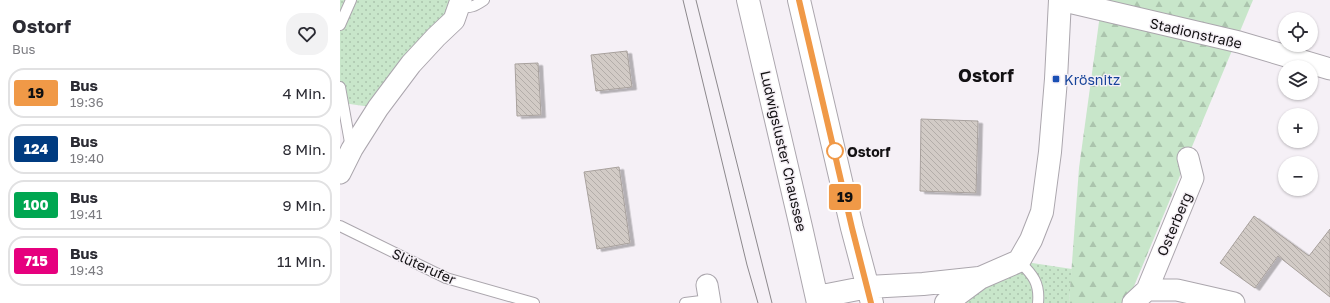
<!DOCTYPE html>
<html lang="de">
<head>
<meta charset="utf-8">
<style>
	:root { --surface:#fff; --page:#f2f2f3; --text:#2b2b33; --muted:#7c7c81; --line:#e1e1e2 }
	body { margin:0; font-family:"Golos Text",sans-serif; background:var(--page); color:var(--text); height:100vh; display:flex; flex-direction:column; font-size:15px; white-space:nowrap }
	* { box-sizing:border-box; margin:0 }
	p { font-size:13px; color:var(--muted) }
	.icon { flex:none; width:22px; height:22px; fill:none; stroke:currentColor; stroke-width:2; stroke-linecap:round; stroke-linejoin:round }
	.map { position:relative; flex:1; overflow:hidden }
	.panel { display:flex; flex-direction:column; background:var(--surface); width:340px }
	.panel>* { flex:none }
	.badge { padding:0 8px; border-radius:3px; font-size:14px; line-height:26px }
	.buttons { position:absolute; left:938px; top:12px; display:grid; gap:8px }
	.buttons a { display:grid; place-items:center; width:40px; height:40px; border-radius:50%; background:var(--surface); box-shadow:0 1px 3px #0004; font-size:20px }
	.map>.badge { position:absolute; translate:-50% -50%; box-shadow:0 0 0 2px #fff }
	.round { display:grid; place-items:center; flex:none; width:42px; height:42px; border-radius:16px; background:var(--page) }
	.headline { display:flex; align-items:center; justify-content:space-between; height:68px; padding:0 12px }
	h1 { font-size:19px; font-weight:700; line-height:30px }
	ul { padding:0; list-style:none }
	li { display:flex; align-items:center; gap:12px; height:50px; margin:0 8px 6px; padding:0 4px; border:2px solid var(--line); border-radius:16px }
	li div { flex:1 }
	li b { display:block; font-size:15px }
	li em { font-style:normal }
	li .badge { min-width:44px; font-weight:700; text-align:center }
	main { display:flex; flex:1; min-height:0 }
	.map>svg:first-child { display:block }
</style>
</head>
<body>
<main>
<section class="panel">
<div class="headline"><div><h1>Ostorf</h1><p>Bus</p></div><a class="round"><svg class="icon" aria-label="heart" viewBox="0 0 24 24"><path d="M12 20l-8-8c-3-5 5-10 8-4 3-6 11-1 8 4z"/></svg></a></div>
<ul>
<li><span class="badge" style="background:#f09947;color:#111">19</span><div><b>Bus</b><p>19:36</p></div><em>4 Min.</em></li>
<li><span class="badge" style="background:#003b80;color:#fff">124</span><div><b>Bus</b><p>19:40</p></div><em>8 Min.</em></li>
<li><span class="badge" style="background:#00a651;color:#fff">100</span><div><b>Bus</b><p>19:41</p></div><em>9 Min.</em></li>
<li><span class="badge" style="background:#e6007e;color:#fff">715</span><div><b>Bus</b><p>19:43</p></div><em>11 Min.</em></li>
</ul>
</section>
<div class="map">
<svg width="990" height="303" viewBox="0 0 990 303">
	<defs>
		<pattern id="grass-dots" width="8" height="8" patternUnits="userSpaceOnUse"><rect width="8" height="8" fill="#c8e6ca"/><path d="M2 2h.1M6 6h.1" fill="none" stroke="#abc4ad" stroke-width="1.8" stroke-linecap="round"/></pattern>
		<pattern id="forest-firs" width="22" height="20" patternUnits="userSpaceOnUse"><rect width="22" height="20" fill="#c8e6ca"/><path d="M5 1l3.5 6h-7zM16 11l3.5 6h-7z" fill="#abc4ad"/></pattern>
		<pattern id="building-back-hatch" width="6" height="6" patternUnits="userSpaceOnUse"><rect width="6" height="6" fill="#d2cbc6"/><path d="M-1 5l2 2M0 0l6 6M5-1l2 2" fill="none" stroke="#b3ada9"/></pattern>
		<filter id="shadow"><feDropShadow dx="4.5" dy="2.5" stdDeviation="0" flood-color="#0004"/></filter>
	</defs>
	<rect width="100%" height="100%" fill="#f5f0f6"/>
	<path fill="url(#grass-dots)" d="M0 0H111L96 37 38 108 3 103 0 107Z
		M679 261 732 269 729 303H606Z"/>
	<path fill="url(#forest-firs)" d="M762 0H913L787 303H729L739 168Z"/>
	<path fill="url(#building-back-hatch)" stroke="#a8a19d" filter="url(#shadow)" d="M287 51 292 87 256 91 251 55Z
		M198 63 201 115 177 116 175 64Z
		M581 119 638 121 636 193 580 191Z
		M279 167 290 243 257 249 244 172Z
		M914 216 969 256 990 229V297L938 256 915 288 880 263Z"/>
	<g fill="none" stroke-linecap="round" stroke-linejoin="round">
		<defs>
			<path id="service" d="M119 6C130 9 135 6 144 0
				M0 25 11 0
				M0 87 11 148
				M0 226 106 278 194 303
				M679 261C693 275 700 283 698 303
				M345 303 369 300"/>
			<path id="minor" d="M720 0 899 42 990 69
				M0 173 12 149 38 108 71 64 96 37 114 20 121 0
				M367 285 370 303
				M807 290 853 178 848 158
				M793 303 807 290H837L894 303"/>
			<path id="tertiary" d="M408 0 461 227 478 303
				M459 0 512 228 532 303
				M477 297 528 287 583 284 639 278
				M606 303 640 278 679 261 691 240 702 212 710 152 716 79 720 0"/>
		</defs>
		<use href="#service" stroke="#aba6ad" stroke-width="12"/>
		<use href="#minor" stroke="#aba6ad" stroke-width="23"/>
		<use href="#tertiary" stroke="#aba6ad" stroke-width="24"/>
		<use href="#service" stroke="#fff" stroke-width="10"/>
		<use href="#minor" stroke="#fff" stroke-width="21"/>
		<use href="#tertiary" stroke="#fff" stroke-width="22"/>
		<path stroke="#8c888c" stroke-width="1" d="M343 0 407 265 418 303
			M356 0 432 303"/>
	</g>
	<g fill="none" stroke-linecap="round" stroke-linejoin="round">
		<defs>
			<path id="line" d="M459 0 512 228 531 303"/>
		</defs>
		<use href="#line" stroke="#fff" stroke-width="9"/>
		<use href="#line" stroke="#f09947" stroke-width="6"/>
	</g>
	<rect fill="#1a4fb4" stroke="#f5f0f6" stroke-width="1.5" x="712" y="75" width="8" height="8" rx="2"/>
	<circle fill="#fff" stroke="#f09947" stroke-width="2" cx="495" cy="151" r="8"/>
	<g text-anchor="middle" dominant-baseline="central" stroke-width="3" stroke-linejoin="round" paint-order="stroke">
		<g font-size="14" fill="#131113" stroke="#f5f0f6">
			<text transform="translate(856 33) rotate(13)">Stadionstraße</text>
			<text transform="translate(444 151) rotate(77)">Ludwigsluster Chaussee</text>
			<text transform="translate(834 224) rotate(-67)">Osterberg</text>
			<text transform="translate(84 266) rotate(24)">Slüterufer</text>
		</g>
		<g font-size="14" fill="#164399" stroke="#f5f0f6" text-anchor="start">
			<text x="724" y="79">Krösnitz</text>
		</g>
		<g font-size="14" font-weight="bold" fill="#131113" stroke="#f5f0f6" text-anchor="start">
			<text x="507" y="151">Ostorf</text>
		</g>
		<g font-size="18" font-weight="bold" fill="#131113" stroke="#f5f0f6">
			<text x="646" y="75">Ostorf</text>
		</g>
	</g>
</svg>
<div class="buttons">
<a><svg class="icon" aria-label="locate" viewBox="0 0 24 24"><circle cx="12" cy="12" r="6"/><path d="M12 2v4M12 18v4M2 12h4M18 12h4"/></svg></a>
<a><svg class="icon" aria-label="layers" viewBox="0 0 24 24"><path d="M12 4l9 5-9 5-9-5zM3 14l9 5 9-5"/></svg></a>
<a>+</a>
<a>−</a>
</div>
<b class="badge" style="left:505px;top:197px;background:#f09947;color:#111">19</b>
</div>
</main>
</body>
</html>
